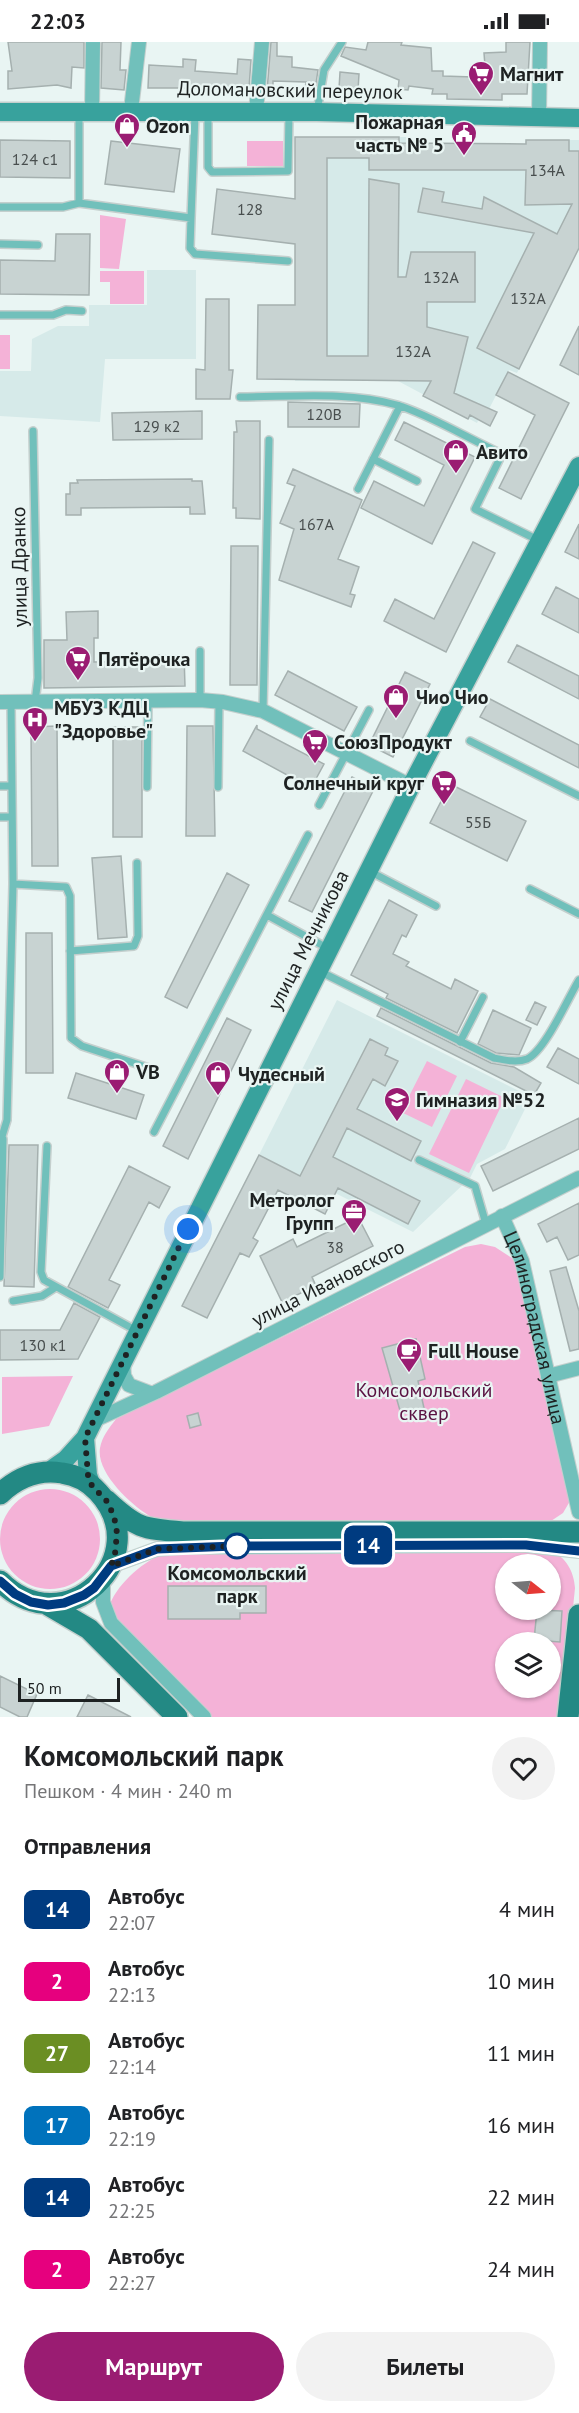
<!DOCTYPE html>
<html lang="ru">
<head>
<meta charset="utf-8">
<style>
	:root { --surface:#fff; --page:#f2f2f2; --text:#202124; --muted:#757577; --accent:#9a1c72 }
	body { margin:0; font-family:"PT Sans",sans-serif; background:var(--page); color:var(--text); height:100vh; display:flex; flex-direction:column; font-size:22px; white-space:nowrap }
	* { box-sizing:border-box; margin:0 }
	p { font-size:20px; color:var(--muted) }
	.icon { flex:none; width:33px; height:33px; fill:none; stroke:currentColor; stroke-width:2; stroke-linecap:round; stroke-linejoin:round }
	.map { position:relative; height:1675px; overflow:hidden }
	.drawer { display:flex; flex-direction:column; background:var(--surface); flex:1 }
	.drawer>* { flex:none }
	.badge { padding:0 12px; border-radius:9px; font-size:21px; line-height:39px }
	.needle { width:39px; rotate:107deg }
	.tools { position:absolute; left:495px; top:1512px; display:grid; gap:12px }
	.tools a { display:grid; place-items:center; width:66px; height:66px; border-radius:50%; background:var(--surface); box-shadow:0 2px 4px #0004; font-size:30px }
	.scale { position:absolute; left:18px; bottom:15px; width:102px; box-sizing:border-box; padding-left:6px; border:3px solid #1e2222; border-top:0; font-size:16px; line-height:21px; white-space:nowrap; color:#1e2222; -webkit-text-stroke:4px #e9f5f3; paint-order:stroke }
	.you { position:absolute; width:30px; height:30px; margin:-15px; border:4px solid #fff; border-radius:50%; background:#1a73e8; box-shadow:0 0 0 9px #1a73e833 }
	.map>.badge { position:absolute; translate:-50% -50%; box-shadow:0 0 0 3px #fff }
	h2 { padding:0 24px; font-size:22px; line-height:54px }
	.round { display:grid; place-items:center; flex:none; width:63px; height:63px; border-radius:32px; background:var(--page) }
	.headline { display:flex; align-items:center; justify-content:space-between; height:102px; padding:0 24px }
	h1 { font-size:28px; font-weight:800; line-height:45px }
	.button { display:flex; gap:12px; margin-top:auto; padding:12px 24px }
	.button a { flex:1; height:69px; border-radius:36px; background:var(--accent); color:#fff; font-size:24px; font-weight:800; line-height:69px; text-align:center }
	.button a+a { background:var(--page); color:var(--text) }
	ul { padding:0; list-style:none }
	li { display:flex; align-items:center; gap:18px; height:72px; padding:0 24px }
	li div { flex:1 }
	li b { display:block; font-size:22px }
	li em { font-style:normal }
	li .badge { min-width:66px; font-weight:700; text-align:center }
	.status { display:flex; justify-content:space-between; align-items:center; height:42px; padding:0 30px; background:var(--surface); direction:ltr }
	.status svg { height:16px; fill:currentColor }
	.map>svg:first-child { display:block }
</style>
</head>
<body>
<div class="status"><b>22:03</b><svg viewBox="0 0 49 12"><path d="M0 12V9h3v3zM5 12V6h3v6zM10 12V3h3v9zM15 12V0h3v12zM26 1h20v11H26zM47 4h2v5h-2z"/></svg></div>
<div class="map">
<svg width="579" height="1675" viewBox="0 0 579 1675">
	<rect width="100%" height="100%" fill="#e9f5f3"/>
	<path fill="#d6eae9" d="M295 95H410V101L525 102 526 98H579V206L517 331 509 328 489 367 484 366 477 381 398 339H295Z
		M147 228H196V317H105L100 380 0 374V329H31L32 297 58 284H89V263H147Z
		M337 958 531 1055 505 1107 477 1122 470 1136 413 1190 259 1113Z"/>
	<path fill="#f4b2d7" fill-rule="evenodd" d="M247 99H283V124H247Z
		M100 173 126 177 119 227 100 226Z
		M100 229H144V262H110V240H100Z
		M0 293H10V327H0Z
		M427 1019 457 1034 432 1085 401 1070Z
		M466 1037 505 1056 469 1131 429 1112Z
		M481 1202 495 1205 515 1218 570 1459 563 1471 551 1479 175 1481C165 1479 156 1478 148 1473 129 1461 96 1430 100 1406 102 1395 109 1386 116 1377L465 1205Z
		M73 1334 49 1384 2 1392V1335Z
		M0 1497a50 50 0 1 1 100 0a50 50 0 1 1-100 0Z
		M550 1509C566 1514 574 1530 575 1546L562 1675H212L113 1575 108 1567C116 1543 140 1522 162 1512ZM506 1522H550V1568H506ZM506 1600H550V1646H506Z"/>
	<path fill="#c8d3d2" stroke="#a5b0af" stroke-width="1.5" d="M8 0H84V26L72 25 71 46 57 43 8 47V29H12Z
		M102 0H121L120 28H126L124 48 101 46Z
		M271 0H277V14L292 15V25L318 28 315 48 305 47 306 40 273 39V49H267Z
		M368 0H402L401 3 431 6 432 29H443V34L473 35V23L485 24 484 11 506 10V0H530L527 52H502V58L447 57V52H432L433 47 409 44 408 48 398 47 399 38 341 14 345 5 366 8Z
		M183 17 196 18 195 29 237 32 238 17 251 18 249 46H148L149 23 183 25Z
		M340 30 359 32 358 48 339 47Z
		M295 95H399V101L526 102V98H569V109H579V206L519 327 477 306 534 191 418 170 423 146 444 150 442 160 482 167 484 155 557 192 572 162 525 163 526 128H369V116H327V314H368L369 137 399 142 398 235H406L411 210H475V260H427V285L468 295 454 351 497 370 490 384 470 373 468 377 423 354 431 339 257 337 258 263H295V202L212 192 217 147 295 157Z
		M0 98 70 99V136L0 135Z
		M111 99 180 107 174 150 105 142Z
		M56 192H90L89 253 0 252V218L55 219Z
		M206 257H229V328H233L230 357H196V327L205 328Z
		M579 284V333L560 323Z
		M508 330 569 361 521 457 499 446 535 373 496 353Z
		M288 360 360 362 359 385H288Z
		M202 369V397L113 398 112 371Z
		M236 379H260V477L236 476V466H233L234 390H237Z
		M404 380 475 415 432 502 361 466 374 439 424 464 444 423 395 398Z
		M293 427 362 458 338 517 359 525 350 552 355 553 351 565 279 538 294 487 280 481 295 444 287 441Z
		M192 437V439H202L205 472H190V465L81 466V473H66V452H70V441H78L77 438Z
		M579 482V517L565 510Z
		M473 500 495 511 446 610 384 579 395 557 434 577Z
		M231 504H258L257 643H230Z
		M556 545 579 557V591L542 572Z
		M98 569V596H94V620L158 619V613H184L185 644 44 646V598H67L66 570Z
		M517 603 579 634V657L508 620Z
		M288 629 357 665 344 689 275 653Z
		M405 630 430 642 393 715 369 703Z
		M490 657 579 703V726L480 675Z
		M257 683V687L324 722 311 746 243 709Z
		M57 684 58 824H32L31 685Z
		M187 684H213L215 794H186Z
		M113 685H142V795H113Z
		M352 735 374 747 312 870 289 859Z
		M450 742 526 779 507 819 430 781Z
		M121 814 127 895 98 897 92 816Z
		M227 831 249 843 187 966 165 955Z
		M389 858 417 873 406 895 402 893 393 912 409 920 406 924 451 947 455 937 478 949 457 991 386 956 388 952 351 933Z
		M26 891H52L53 1031H26Z
		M535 960 546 965 537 983 526 978Z
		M381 966 491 1021 514 1025 541 1041 534 1053 377 974Z
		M493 968 531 986 519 1013 496 1011 478 1002Z
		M227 976 251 988 188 1117 163 1104Z
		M370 997 388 1006 385 1013 398 1019 385 1044 373 1037 357 1067 421 1099 411 1119 347 1086 333 1115 420 1159 408 1182 338 1146 325 1172 278 1148 253 1196 258 1199 249 1215 240 1211 207 1276 182 1264 259 1113 300 1134Z
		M558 1006 579 1017V1042L547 1025Z
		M76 1031 144 1053 136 1077 68 1056Z
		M579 1076V1107L493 1149 481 1124Z
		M9 1103H38L34 1245 4 1244Z
		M129 1124 170 1145 159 1166 149 1160 109 1238 120 1243 108 1266 68 1245Z
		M579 1161V1213L568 1218 557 1195 547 1200 538 1182Z
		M358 1175 373 1204 312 1235 316 1244 282 1260 260 1214 293 1197 297 1205Z
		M566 1225 579 1269V1307L570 1309 550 1229Z
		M74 1261 100 1275 78 1317 0 1318V1288H60Z
		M416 1297 425 1337 418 1339 424 1366 401 1372 382 1306Z
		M198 1371 201 1383 190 1386 187 1374Z
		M168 1544H266V1571H240V1577H168Z
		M537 1568 562 1569 560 1600 534 1598Z
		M0 1634 37 1652 27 1675H20L0 1665Z
		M88 1653 131 1675H77Z"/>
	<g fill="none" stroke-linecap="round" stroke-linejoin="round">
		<defs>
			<path id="lane" d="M317 70 324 28 342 0
				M208 72V125L212 130 288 129 289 72
				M79 161 191 176 190 206 195 212 288 219
				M0 165H63L79 161V71
				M191 176 195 72
				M0 202 38 203
				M0 273H53L66 268 82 269
				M240 355C292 355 347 349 397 363 428 372 471 398 502 412L475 467 540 499
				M33 389 38 636 35 660
				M373 417 417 439
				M358 447 400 364
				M200 609V658
				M263 669 269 398
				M470 699 579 754
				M0 744H12
				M147 745 148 658
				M218 745 219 660
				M319 763 369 668
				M0 775H12
				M371 830 436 864
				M13 842 66 845 70 854 71 996 82 1004 152 1027
				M530 847 579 872
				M267 873 329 907
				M70 909 134 904 138 894 137 821
				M321 930 494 1016C504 1018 517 1021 527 1017 545 1009 568 956 579 938
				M460 1000 483 955
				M154 1090 308 793
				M0 1101 7 1078 13 842 11 660
				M47 1104 41 1230 44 1238 137 1289
				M419 1118 475 1144 486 1182
				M0 1235 3 1097
				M13 1259 42 1254 56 1245"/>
			<g id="street">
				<path d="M131 68 139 0"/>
				<path d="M92 69 93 0"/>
				<path d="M256 70 262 0"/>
				<path d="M539 76 540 0"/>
				<path d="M0 660 200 658 223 660 263 669 411 744"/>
				<path id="s1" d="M502 1174 522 1219 579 1470"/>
				<path d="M123 1319 124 1334 129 1343 150 1351"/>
				<path d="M548 1334 579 1326"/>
				<path d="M93 1379 156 1350 579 1136"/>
				<path d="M111 1524 157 1507 183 1505 526 1503 579 1509"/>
				<path d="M103 1537V1560L111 1581 204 1675"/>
			</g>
			<path id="secondary" d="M0 70H317L579 76
				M85 1396 88 1433 92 1444
				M49 1429 66 1417 85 1396 411 744 579 424"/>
			<path id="primary" d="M0 1452C18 1435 38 1427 62 1431 76 1433 89 1440 98 1450 158 1514 65 1604 0 1539
				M106 1458C136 1486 142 1487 183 1490H579
				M48 1563 89 1587 177 1675
				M568 1675 579 1573"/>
		</defs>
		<use href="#lane" stroke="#c4cfcd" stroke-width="10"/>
		<use href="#street" stroke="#c4cfcd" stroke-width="16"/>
		<use href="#secondary" stroke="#c4cfcd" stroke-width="21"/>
		<use href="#primary" stroke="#c4cfcd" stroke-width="24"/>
		<use href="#lane" stroke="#71c0bb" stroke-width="7"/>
		<use href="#street" stroke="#71c0bb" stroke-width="14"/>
		<use href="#secondary" stroke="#38a29d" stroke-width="18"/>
		<use href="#primary" stroke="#238984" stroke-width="21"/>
	</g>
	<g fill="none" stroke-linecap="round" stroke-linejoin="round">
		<defs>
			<path id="line" d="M0 1539 15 1552 31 1560 48 1563 64 1561 84 1553 94 1546 111 1524 157 1507 235 1504 526 1503 579 1509"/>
		</defs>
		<use href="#line" stroke="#fff" stroke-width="14"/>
		<use href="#line" stroke="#003b80" stroke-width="9"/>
		<path stroke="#1e2222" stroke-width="6" stroke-dasharray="0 10.8" d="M188 1187 85 1396 88 1433 92 1444 106 1458 114 1474 117 1491 115 1512 111 1524 157 1507 237 1504"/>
	</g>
	<defs>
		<symbol id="supermarket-pin" viewBox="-11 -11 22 30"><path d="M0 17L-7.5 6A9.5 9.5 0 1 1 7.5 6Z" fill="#9a1c72" stroke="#e9f5f3"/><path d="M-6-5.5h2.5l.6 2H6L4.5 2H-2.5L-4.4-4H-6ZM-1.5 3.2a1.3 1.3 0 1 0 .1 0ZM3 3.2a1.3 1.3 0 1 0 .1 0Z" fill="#fff"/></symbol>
		<symbol id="shop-pin" viewBox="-11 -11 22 30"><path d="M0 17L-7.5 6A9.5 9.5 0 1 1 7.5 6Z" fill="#9a1c72" stroke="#e9f5f3"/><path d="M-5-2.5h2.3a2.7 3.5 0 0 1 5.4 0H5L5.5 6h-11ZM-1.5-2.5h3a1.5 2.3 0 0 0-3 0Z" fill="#fff"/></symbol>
		<symbol id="civic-pin" viewBox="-11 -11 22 30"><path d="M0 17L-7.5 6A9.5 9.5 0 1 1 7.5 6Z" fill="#9a1c72" stroke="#e9f5f3"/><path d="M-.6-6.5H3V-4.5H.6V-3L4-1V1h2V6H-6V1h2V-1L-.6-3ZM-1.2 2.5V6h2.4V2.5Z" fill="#fff"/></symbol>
		<symbol id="hospital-pin" viewBox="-11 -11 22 30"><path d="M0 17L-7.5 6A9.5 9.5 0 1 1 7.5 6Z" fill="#9a1c72" stroke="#e9f5f3"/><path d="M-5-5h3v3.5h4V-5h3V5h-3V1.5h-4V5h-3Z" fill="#fff"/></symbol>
		<symbol id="school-pin" viewBox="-11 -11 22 30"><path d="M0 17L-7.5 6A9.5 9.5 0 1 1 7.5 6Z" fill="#9a1c72" stroke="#e9f5f3"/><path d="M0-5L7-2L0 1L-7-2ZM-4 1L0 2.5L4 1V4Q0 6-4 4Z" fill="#fff"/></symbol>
		<symbol id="office-pin" viewBox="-11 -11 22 30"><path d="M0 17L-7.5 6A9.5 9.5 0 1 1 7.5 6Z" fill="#9a1c72" stroke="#e9f5f3"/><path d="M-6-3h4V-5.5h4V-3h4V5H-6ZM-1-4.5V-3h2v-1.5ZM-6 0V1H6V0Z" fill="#fff"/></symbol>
		<symbol id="cafe-pin" viewBox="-11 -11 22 30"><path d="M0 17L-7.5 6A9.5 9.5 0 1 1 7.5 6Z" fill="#9a1c72" stroke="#e9f5f3"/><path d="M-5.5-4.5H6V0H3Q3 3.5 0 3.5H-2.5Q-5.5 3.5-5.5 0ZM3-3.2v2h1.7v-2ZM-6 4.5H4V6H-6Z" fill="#fff"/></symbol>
	</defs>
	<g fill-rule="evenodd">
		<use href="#supermarket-pin" x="466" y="17" width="30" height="40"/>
		<use href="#shop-pin" x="112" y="69" width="30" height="40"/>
		<use href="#civic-pin" x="449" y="77" width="30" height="40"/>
		<use href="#shop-pin" x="441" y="395" width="30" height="40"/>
		<use href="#supermarket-pin" x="63" y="602" width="30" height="40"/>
		<use href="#shop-pin" x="381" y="640" width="30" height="40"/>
		<use href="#hospital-pin" x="20" y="663" width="30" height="40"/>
		<use href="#supermarket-pin" x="300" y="685" width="30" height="40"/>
		<use href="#supermarket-pin" x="429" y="726" width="30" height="40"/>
		<use href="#shop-pin" x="102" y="1015" width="30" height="40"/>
		<use href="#shop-pin" x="203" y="1017" width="30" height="40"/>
		<use href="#school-pin" x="382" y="1043" width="30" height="40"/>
		<use href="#office-pin" x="339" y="1155" width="30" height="40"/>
		<use href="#cafe-pin" x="394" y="1294" width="30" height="40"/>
	</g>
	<circle fill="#fff" stroke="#003b80" stroke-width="3" cx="237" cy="1504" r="12"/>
	<g text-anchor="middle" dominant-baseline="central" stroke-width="4.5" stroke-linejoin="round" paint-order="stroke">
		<g font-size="16" fill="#484e4e">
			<text x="35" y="117">124 с1</text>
			<text x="547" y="128">134А</text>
			<text x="250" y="167">128</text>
			<text x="441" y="235">132А</text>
			<text x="528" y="256">132А</text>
			<text x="413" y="309">132А</text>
			<text x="324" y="372">120В</text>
			<text x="157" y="384">129 к2</text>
			<text x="316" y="482">167А</text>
			<text x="478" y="780">55Б</text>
			<text x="335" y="1205">38</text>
			<text x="43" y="1303">130 к1</text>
		</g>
		<g font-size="20" font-weight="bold" fill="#1e2222" stroke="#e9f5f3" text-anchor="start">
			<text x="500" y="32">Магнит</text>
			<text x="444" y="80" text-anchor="end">Пожарная<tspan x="444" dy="23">часть № 5</tspan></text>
			<text x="146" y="84">Ozon</text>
			<text x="476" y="410">Авито</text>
			<text x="98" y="617">Пятёрочка</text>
			<text x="416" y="655">Чио Чио</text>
			<text x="54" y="666">МБУЗ КДЦ<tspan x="54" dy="23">"Здоровье"</tspan></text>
			<text x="334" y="700">СоюзПродукт</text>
			<text x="424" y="741" text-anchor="end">Солнечный круг</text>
			<text x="136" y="1030">VB</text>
			<text x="238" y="1032">Чудесный</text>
			<text x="416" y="1058">Гимназия №52</text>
			<text x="334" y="1158" text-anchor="end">Метролог<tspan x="334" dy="23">Групп</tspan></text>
			<text x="428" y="1309">Full House</text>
		</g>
		<g font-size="20" fill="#1e2222" stroke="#e9f5f3">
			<text transform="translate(290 48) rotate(1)">Доломановский переулок</text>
			<text transform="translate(19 525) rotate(-91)">улица Дранко</text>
			<text transform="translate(308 898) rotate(-63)">улица Мечникова</text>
			<text transform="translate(328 1241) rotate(-27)">улица Ивановского</text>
			<text stroke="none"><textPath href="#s1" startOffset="117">Целиноградская улица</textPath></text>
		</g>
		<g font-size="20" fill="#5a1242" stroke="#e9f5f3">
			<text x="424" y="1348">Комсомольский<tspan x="424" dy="23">сквер</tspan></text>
		</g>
		<g font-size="20" font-weight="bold" fill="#1e2222" stroke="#e9f5f3">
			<text x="237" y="1531">Комсомольский<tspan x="237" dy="23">парк</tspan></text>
		</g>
	</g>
</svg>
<div class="tools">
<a><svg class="needle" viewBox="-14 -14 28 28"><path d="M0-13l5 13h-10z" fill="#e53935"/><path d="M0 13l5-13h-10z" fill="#757577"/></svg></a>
<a><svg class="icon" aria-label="layers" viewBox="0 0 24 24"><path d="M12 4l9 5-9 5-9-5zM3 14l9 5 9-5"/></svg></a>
</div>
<div class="scale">50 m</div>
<div class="you" style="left:188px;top:1187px"></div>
<b class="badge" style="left:368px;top:1503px;background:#003b80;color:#fff">14</b>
</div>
<section class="drawer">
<div class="headline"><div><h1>Комсомольский парк</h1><p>Пешком · 4 мин · 240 m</p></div><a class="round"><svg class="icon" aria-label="heart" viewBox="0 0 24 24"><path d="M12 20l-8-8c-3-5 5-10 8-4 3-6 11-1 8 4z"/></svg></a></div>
<h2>Отправления</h2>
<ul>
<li><span class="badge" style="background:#003b80;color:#fff">14</span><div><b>Автобус</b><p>22:07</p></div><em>4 мин</em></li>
<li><span class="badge" style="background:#e6007e;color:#fff">2</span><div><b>Автобус</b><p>22:13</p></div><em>10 мин</em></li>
<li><span class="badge" style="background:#6b8e23;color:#fff">27</span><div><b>Автобус</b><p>22:14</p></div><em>11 мин</em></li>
<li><span class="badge" style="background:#0072bc;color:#fff">17</span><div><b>Автобус</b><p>22:19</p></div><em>16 мин</em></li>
<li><span class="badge" style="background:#003b80;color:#fff">14</span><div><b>Автобус</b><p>22:25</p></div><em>22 мин</em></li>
<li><span class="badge" style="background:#e6007e;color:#fff">2</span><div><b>Автобус</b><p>22:27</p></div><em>24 мин</em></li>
</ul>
<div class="button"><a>Маршрут</a><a>Билеты</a></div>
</section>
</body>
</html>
